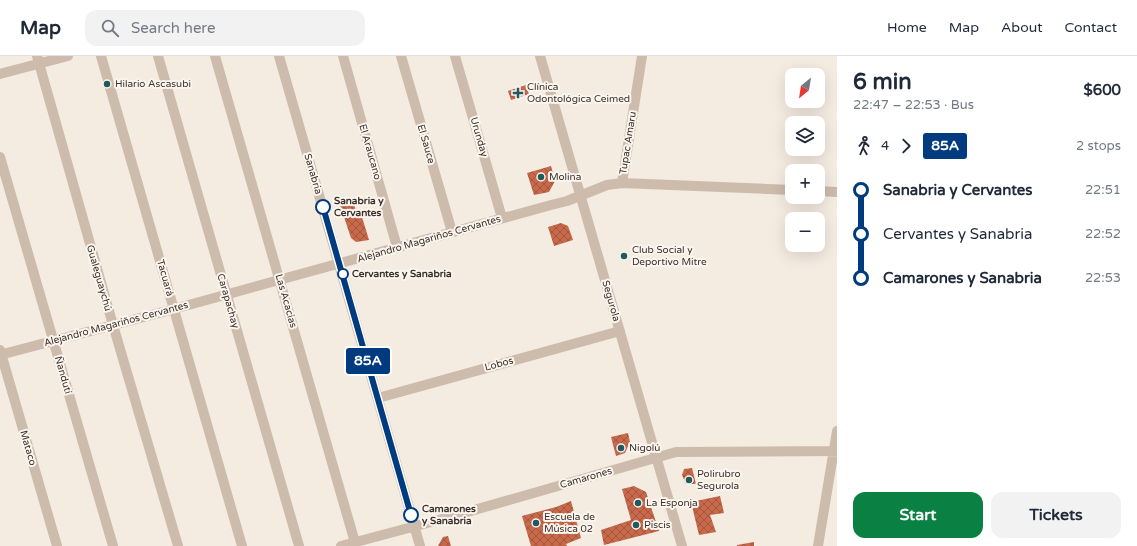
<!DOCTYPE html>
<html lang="en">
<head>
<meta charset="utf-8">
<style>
	:root { --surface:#fff; --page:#f2f2f3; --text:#1f2937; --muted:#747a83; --line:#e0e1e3; --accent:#0b8043 }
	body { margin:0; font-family:"Varela Round",sans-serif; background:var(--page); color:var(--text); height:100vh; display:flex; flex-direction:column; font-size:15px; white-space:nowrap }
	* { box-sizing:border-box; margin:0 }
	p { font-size:13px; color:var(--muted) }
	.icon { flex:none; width:22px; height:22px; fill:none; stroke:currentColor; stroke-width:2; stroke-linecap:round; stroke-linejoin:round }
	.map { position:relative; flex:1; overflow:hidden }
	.panel { display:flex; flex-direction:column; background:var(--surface); width:300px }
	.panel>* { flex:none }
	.badge { padding:0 8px; border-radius:3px; font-size:14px; line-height:26px }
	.needle { width:26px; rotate:210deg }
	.tools { position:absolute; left:785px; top:12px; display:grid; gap:8px }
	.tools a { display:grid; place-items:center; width:40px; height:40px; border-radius:8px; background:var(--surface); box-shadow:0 4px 16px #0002; font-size:20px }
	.map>.badge { position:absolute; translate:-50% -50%; box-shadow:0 0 0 2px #fff }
	.legs { display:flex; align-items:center; gap:6px; height:44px; padding:0 16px; font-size:13px }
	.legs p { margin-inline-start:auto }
	.overview { display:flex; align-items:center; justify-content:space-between; height:68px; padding:0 16px }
	h1 { font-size:22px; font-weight:800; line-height:30px }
	.action { display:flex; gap:8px; margin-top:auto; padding:8px 16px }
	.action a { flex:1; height:46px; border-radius:12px; background:var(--accent); color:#fff; font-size:16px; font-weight:800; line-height:46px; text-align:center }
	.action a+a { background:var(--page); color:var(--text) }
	ul { padding:0 16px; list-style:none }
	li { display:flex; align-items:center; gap:14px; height:44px; font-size:15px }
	li i { display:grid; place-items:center; width:6px; height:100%; margin:0 5px; background:currentColor }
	li i::after { content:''; width:10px; height:10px; margin:-5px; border:3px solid; border-radius:50%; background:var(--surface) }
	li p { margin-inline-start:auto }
	li:first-child i { background:linear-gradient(#0000 50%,currentColor 0) }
	li:last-child i { background:linear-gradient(currentColor 50%,#0000 0) }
	header { display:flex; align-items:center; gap:24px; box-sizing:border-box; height:56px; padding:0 20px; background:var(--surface); border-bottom:1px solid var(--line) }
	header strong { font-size:19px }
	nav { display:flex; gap:22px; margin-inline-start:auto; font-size:14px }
	.search { width:280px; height:36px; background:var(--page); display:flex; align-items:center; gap:10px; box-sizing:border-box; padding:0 14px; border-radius:12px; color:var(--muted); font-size:15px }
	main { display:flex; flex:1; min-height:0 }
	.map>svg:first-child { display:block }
</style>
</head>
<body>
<header>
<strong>Map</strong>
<div class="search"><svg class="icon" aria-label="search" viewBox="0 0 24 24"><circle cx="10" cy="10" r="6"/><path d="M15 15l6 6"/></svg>Search here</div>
<nav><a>Home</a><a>Map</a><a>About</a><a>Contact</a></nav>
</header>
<main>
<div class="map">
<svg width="837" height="490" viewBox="0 0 837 490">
	<defs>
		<pattern id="building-cross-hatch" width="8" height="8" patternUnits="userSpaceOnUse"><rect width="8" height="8" fill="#c8694b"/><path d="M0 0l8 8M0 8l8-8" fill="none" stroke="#a4573f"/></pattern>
	</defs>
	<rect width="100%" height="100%" fill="#f4ebe1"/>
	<path fill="url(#building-cross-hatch)" d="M526 29 529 38 511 44 508 35Z
		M551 110 555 125 549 136 534 139 527 117Z
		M353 145 358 162 362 161 369 184 356 186 351 182 340 149Z
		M561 167 568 170 573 184 554 190 548 171Z
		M628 377 630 386 625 397 616 400 611 381Z
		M692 412 696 428H686L682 419 684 413Z
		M634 430 646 436 659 475 604 489 601 474 631 464 622 433Z
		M720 440 724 457 710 459 716 476 699 479 691 446Z
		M571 445 581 482 566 488 567 490H531L522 460 556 451Z
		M448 480 451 490H438L443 481Z
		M754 486V490H737V489Z"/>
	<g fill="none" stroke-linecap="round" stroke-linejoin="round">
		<path stroke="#cdbbac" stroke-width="10" d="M37 0 113 269 178 490
			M101 0 242 490
			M158 0 299 490
			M215 0 356 490
			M279 0 420 490
			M343 0 397 191
			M401 0 452 176
			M455 0 502 162
			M540 0 682 490
			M0 18 68 0
			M0 101 113 490
			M622 127 642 0
			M818 135 837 136
			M0 294 57 490
			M0 299 174 253 551 149 567 145 607 129 622 127 792 134
			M378 342 620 275
			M341 490 457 459 676 396 837 395
			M818 490 837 375"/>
	</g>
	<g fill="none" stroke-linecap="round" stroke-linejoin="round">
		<defs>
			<path id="line-1" d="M323 151 411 459"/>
		</defs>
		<use href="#line-1" stroke="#fff" stroke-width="9"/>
		<use href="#line-1" stroke="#003b80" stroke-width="6"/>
	</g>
	<g fill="#1f5a5e" stroke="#fbf5ee" stroke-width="1.5">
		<circle cx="107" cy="28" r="4"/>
		<path d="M516 31h4v4h4v4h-4v4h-4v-4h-4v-4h4z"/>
		<circle cx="541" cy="121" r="4"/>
		<circle cx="624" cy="200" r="4"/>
		<circle cx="621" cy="392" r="4"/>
		<circle cx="689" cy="424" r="4"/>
		<circle cx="638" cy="447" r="4"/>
		<circle cx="536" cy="467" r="4"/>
		<circle cx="636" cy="469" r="4"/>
	</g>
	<g fill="#fff" stroke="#003b80" stroke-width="2">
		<circle cx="323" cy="151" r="7"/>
		<circle cx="343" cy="218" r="5"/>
		<circle cx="411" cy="459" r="7"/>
	</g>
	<g text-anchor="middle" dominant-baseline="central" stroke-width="4" stroke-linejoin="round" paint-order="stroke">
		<g font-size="10" fill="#3b302b" stroke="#fbf5ee" text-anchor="start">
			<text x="115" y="28">Hilario Ascasubi</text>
			<text x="527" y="31">Clínica<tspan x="527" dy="12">Odontológica Ceimed</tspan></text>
			<text x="549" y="121">Molina</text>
			<text x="632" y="194">Club Social y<tspan x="632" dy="12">Deportivo Mitre</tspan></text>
			<text x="629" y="392">Nigolú</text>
			<text x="697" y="418">Polirubro<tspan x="697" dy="12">Segurola</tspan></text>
			<text x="646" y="447">La Esponja</text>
			<text x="544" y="461">Escuela de<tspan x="544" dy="12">Música 02</tspan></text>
			<text x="644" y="469">Piscis</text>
		</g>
		<g font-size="10" fill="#3b302b" stroke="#fbf5ee">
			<text transform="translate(479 81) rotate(74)">Urunday</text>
			<text transform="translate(628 87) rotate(-81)">Tupac Amaru</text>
			<text transform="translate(426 88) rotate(74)">El Sauce</text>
			<text transform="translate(370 96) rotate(74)">El Araucano</text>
			<text transform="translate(313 118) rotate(74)">Sanabria</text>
			<text transform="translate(429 183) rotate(-16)">Alejandro Magariños Cervantes</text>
			<text transform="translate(99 222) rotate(74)">Gualeguaychú</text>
			<text transform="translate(165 222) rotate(74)">Tacuará</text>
			<text transform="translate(228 245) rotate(74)">Carapachay</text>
			<text transform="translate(286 245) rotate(74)">Las Acacias</text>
			<text transform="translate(611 245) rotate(74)">Segurola</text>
			<text transform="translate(116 268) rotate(-15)">Alejandro Magariños Cervantes</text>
			<text transform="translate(499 308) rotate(-15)">Lobos</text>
			<text transform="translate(63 319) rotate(74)">Ñandutí</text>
			<text transform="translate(28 392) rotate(74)">Mataco</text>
			<text transform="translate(586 422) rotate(-16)">Camarones</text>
		</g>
		<g font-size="10" font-weight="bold" fill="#3b302b" stroke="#fbf5ee" text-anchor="start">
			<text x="334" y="145">Sanabria y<tspan x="334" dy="12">Cervantes</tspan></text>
			<text x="352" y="218">Cervantes y Sanabria</text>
			<text x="422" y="453">Camarones<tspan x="422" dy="12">y Sanabria</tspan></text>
		</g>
	</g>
</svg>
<div class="tools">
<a><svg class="needle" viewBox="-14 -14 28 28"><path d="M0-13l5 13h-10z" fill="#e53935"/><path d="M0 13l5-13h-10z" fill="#747a83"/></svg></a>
<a><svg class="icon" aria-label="layers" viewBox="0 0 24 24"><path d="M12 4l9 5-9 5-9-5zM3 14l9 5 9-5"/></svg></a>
<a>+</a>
<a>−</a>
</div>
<b class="badge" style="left:368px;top:305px;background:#003b80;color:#fff">85A</b>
</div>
<section class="panel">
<div class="overview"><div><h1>6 min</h1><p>22:47 – 22:53 · Bus</p></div><b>$600</b></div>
<div class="legs"><svg class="icon" aria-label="walk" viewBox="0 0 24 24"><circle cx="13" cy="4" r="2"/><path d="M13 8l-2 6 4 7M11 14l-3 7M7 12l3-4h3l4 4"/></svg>4<svg class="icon" aria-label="forward" viewBox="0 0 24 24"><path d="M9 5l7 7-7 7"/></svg><b class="badge" style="background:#003b80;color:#fff">85A</b><p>2 stops</p></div>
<ul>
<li><i style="color:#003b80"></i><b>Sanabria y Cervantes</b><p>22:51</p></li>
<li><i style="color:#003b80"></i><span>Cervantes y Sanabria</span><p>22:52</p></li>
<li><i style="color:#003b80"></i><b>Camarones y Sanabria</b><p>22:53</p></li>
</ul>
<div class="action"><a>Start</a><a>Tickets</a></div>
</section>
</main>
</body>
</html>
